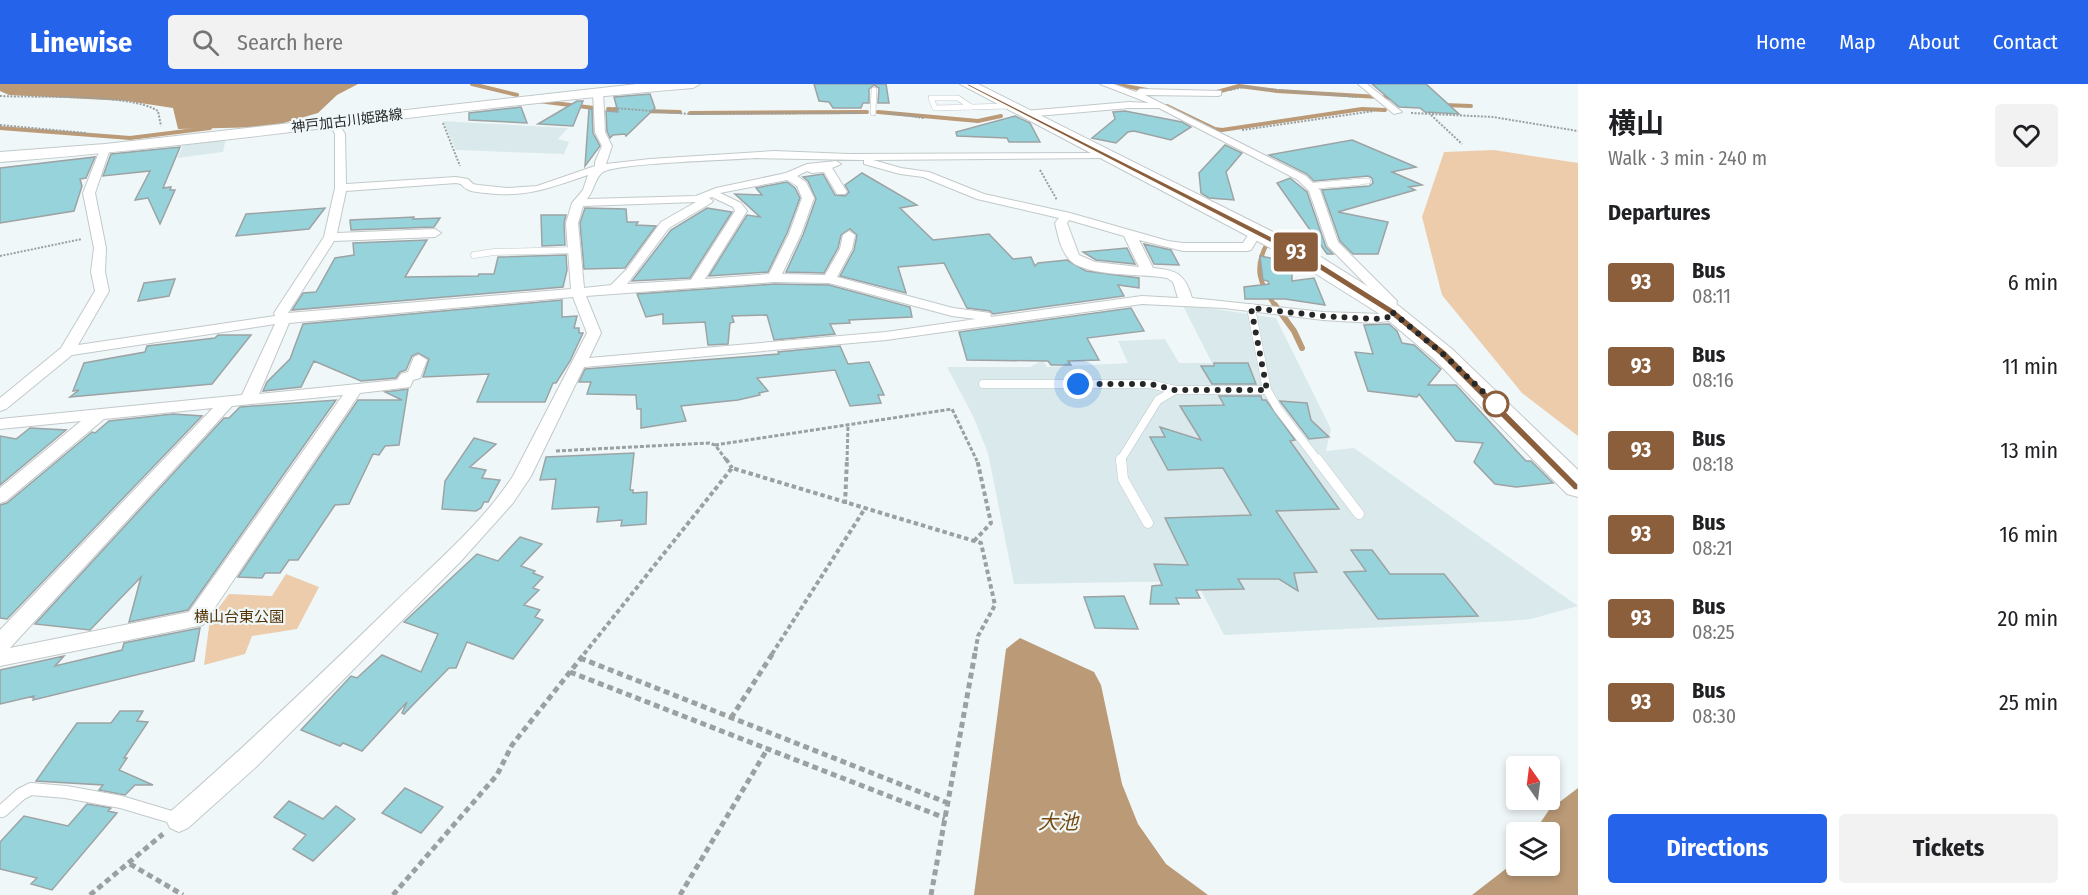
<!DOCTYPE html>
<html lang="en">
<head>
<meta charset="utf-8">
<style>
	:root { --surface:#fff; --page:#f2f2f2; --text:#202124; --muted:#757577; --accent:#2563eb }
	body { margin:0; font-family:"Fira Sans Condensed","Noto Sans JP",sans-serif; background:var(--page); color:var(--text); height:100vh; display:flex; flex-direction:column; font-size:22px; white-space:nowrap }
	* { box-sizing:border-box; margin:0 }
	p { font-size:20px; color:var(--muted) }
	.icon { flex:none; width:33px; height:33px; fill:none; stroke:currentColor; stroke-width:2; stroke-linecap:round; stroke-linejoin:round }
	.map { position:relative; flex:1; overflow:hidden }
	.panel { display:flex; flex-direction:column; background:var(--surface); width:510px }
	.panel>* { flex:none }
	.badge { padding:0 12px; border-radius:4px; font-size:21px; line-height:39px }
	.needle { width:39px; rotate:346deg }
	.buttons { position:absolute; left:1506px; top:672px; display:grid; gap:12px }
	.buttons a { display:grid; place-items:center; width:54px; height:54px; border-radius:6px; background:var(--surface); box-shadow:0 3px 9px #0003; font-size:30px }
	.you { position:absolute; width:30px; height:30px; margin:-15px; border:4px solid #fff; border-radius:50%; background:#1a73e8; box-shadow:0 0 0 9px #1a73e833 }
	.map>.badge { position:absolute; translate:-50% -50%; box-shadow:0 0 0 3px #fff }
	h2 { padding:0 30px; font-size:22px; line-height:54px }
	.round { display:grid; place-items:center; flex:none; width:63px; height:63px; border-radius:6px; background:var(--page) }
	.overview { display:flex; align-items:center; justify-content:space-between; height:102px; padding:0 30px }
	h1 { font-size:28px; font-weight:700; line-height:45px }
	.action { display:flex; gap:12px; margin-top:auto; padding:12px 30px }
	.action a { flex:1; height:69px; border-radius:6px; background:var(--accent); color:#fff; font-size:24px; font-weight:700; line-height:69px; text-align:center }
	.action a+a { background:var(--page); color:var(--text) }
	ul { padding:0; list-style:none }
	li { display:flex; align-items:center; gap:18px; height:84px; padding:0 30px }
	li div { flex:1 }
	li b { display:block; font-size:22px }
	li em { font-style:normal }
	li .badge { min-width:66px; font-weight:700; text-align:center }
	header { display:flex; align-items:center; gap:36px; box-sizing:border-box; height:84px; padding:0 30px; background:var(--accent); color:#fff }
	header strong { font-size:28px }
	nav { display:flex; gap:33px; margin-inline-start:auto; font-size:21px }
	.search { width:420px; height:54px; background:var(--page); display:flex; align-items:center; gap:15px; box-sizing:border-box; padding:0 21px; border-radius:6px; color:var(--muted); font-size:22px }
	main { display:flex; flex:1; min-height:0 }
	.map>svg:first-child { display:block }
</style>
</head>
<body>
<header>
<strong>Linewise</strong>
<div class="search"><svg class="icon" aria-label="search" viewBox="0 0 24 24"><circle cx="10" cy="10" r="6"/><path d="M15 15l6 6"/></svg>Search here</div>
<nav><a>Home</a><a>Map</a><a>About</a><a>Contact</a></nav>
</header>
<main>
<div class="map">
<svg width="1578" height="811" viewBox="0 0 1578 811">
	<rect width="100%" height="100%" fill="#f0f7f8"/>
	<path fill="#daeaec" d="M443 37 568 44 558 55 569 58 564 70 456 66Z
		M226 54 223 68 177 74 184 59Z
		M1182 220 1276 234 1331 345 1326 367 1354 364 1578 522 1531 535 1508 537 1224 551 1196 497 1014 500 988 369 973 332 947 283H1030L1043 276 1047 283 1128 279 1118 257 1165 255 1179 279H1212Z"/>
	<path fill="#ecccab" d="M1494 66 1578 79V352L1522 309 1442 211 1422 133 1444 68Z
		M286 490 319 503 297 545 252 552 245 570 204 581 210 535 229 510 272 512Z"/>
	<path fill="#ba9a77" d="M0 0H358L337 11 318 29 270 43 178 45 173 24 127 17 9 11 0 7Z
		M1020 554 1094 588 1101 601 1122 700 1138 740 1166 780 1208 811H974L1006 565Z
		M1578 704V811H1472L1516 777V782H1550V748H1534L1549 726Z"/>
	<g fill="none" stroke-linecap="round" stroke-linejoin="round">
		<path stroke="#ba9a77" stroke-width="4" d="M472 0 517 11
			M1114 0 1147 6
			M1217 8 1239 2 1277 7 1396 14
			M538 17 594 24
			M1443 21 1471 22
			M1167 22 1215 45 1222 46 1362 25 1385 26
			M608 25 626 26
			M643 27 680 28
			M878 28 978 37 1001 32
			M690 29 867 28
			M0 44 130 54 210 44"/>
		<path stroke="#ba9a77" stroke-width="4.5" d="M1268 158C1253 184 1259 199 1276 223"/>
		<path stroke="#ba9a77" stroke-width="6" d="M1275 221 1294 247 1302 264"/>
	</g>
	<path fill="#97d3db" stroke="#9da3a4" stroke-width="1.5" d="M814 0H886L889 19H878L879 4 874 1 869 5V19H863L861 24H833L829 18 819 17Z
		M1372 0H1426L1459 30 1425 28 1420 24 1399 23Z
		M650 10 655 24 626 52 625 50 613 51 610 54 607 47 606 27 618 28 614 13Z
		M577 17H583L573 42 538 40Z
		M521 23 527 39 469 36V29Z
		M589 25H592L593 49 600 62 585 82Z
		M1125 27 1182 38 1191 43 1171 56 1134 47 1128 48 1116 59 1092 54 1115 35 1113 28Z
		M1015 32 1030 39 1040 58H1009L1007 54 957 52 956 48Z
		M1352 56 1416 83 1392 88 1422 101 1409 103 1415 106 1338 128 1388 138 1378 170H1353L1340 157 1322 106 1369 102 1373 99 1372 94 1368 92 1314 97 1307 90 1269 71Z
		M1225 61 1242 69 1226 88 1234 116 1209 114 1201 109 1199 89Z
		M180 63 163 104 171 103 170 106H175L160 140 148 114 135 116 150 87 103 92 111 70Z
		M95 73 86 94 80 95 82 102 74 127 0 139V84Z
		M862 89 917 121 900 124 933 156 989 150 1013 175 1031 173 1035 182 1038 179 1067 176 1086 187 1139 194V204L1118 201 1124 212 993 230 990 227 967 224 944 179 898 183 906 209 840 192 854 166 857 151 850 145 841 151 838 164 824 189 786 188 803 151 816 115 808 97 803 93 823 90 835 111 845 112 849 108 845 101Z
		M1290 94 1307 108 1326 163 1333 170H1327L1277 99Z
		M787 98 795 104 800 114 787 149 768 188 709 192 747 131 760 133 735 110 762 111 756 104Z
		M325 124 309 145 236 152 246 130Z
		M585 124 626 125 627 138H638L636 141 656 142 625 184 584 185 580 139Z
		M707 124 732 128 690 194 632 197 671 146Z
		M541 131H566L564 139 565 161 542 162Z
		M414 133 413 135 440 134 434 143 351 146 350 136Z
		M427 156 405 193 478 192 479 190H494L498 173 566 171 567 186 563 203 292 226 303 209 316 208 335 174 354 171 353 159Z
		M1144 160 1171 166 1179 181 1154 180Z
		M1127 164 1135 180 1096 176 1083 168Z
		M1260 172 1292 178V197L1314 194 1325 221 1285 215H1245L1244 203 1269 200 1268 197 1263 196Z
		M175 195 169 212 138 217 144 199Z
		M774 200 829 201 910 223 912 233 849 236 850 239 830 240 835 250 774 256 767 231 732 232 734 238 730 239 728 260 708 261 705 238 663 240V230L646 233 637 210Z
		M562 216V233L577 232 574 244H579V249H583L570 277 556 299H553L545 318H477L489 290 423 293 429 275 418 269 412 272 406 286 400 288 396 294 361 297 314 277 301 303 263 307 267 298 290 275 303 240Z
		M1131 224 1144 247 1087 254 1099 276 1068 277 1071 281H1051L1048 277 967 276 959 248Z
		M1389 240 1397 247 1402 259 1414 261 1441 285 1428 301H1456L1526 377H1531L1553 399 1516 403 1495 400 1474 378 1483 359 1456 357 1419 310 1417 313 1368 307 1355 268 1373 270 1364 241Z
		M218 251H251L212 300 70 313 79 306 73 307 84 279 145 268 147 262 215 254Z
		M840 262 848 280 869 278 884 311H878L881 319 850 322 835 286 757 294 768 307 759 309 760 311 738 316 681 322 686 337 641 344V325H637L636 311 587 310 591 298H579L585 285 779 270 778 268Z
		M1214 279H1248L1256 300H1212L1201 282H1214Z
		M408 305 399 361 385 362 379 371 373 370 349 420 335 421 298 476H289L280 489H265L262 494 238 493 358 316H402L385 308Z
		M1219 312H1261L1262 316H1266L1295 356 1290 357 1339 425 1276 427 1317 488 1294 489 1298 507 1279 495H1238L1244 505 1196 506 1200 514H1176L1179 520H1150L1152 502 1162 501 1154 480 1188 481 1165 434 1251 431 1223 384 1168 386 1150 353H1165L1160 343 1201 356 1180 322 1224 321Z
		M336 316 188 526 129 538 141 493 90 546 35 540 224 334H229L240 323Z
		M1280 317 1307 319 1311 336 1329 353 1309 355Z
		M173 330 202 332 7 535 0 534V421L7 419 92 348 95 349 109 337Z
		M30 344 66 346 0 401V352L16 355Z
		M474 354 496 360 470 383 486 386 482 394 500 396 488 418H484L481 424 476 427 442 425 445 397Z
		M634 369 630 406H633V409L647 408 646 440 621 442 622 436 597 438 599 423 552 425 556 395 540 396 546 373Z
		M520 453 542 460 521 482 535 487 533 489 543 493 533 504 539 506 524 521 540 526 535 533 543 536 513 575 467 558 456 584H449L404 630 402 629 407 618 362 667 343 659 340 662 301 646 351 592 357 594 382 571 421 588 438 550 404 538 477 470 498 477Z
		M1351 466H1372L1390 490H1444L1478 532 1378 535 1344 488 1366 487Z
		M1124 512 1138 545 1095 544 1084 513Z
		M200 544 194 577 33 616 34 612 0 620V586L64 572 55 582 122 566 124 559Z
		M120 627H143L137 637 148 638 124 674H127L119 686 153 701H135L125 711 99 706 103 701 36 697 77 639H111Z
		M405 704 443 723 421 749 382 729Z
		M289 717 323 735 336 722 355 735 313 777 293 765 306 751 274 733Z
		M87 720 111 724 108 727 117 729 52 806 31 800 37 794 0 785V758L24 732 68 742Z"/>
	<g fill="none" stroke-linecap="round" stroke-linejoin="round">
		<defs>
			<path id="lane-far4" d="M971 23 958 14H931L935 24 1009 22
				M873 29 874 6
				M1342 99 1368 97"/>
			<path id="lane-far3" d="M1311 102 1359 98
				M474 171 494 168 575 166"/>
			<path id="lane-far2" d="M983 300H1150L1175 306H1267L1251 224
				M1267 306 1278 325 1318 377
				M1120 377 1158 316 1175 306"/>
			<path id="lane-far1" d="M1121 375 1123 395 1148 439
				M1317 375 1359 430"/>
			<path id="lane" d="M2 727 21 710 31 705 66 708 121 718 178 735"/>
			<path id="street" d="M1100 0H1113L1136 8 1140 5 1221 7V11L1218 12 1145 11 1306 92 1320 106 1338 158 1397 217 1394 236 1374 239 1323 236 1224 224 1142 220 886 256 584 283 531 392 513 419 461 477 328 611 257 682 188 744 179 748 170 744 166 736 170 728C246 662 319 592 391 522 433 481 481 441 513 392L587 249 573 213 289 239 259 310 397 296 401 290 408 288 414 273 419 271 427 276 420 294 413 296 410 303 360 309 203 541 0 582V546L213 324 104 335 6 417 0 419V404L81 337 0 345V335L242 311 275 240 72 271 6 325 0 327V314L61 264 95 207 91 188 94 164 83 109 101 63 110 65 95 109 106 164 105 188 109 207 78 261 275 232 274 229 324 153 335 104V50L329 39 331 37H337L345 50 346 100 456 93 468 95 473 100 478 101 507 104 537 102 595 82V78L602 62 595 48 593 8 598 5 603 8 605 48 612 62 606 80 650 75 774 67 849 70 1107 69V73L1103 74 873 76 901 84 929 88 984 110 1070 129 1168 157 1183 159H1243L1252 145H1260L1262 148 1251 166 1247 167H1183L1139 156 1153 184C1177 186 1185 190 1192 214L1323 228 1382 230 1383 218 1328 162 1309 107 1298 96 1159 24H1129L1025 33 1020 30 1025 27 1129 18 1149 19ZM755 74 864 76V80L900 90 923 93 977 115 1059 134 1055 139C1058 151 1060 164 1068 174 1083 194 1143 189 1167 194L1173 198 1178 214 1142 212 991 233 990 229 953 224 837 193 852 165 855 151 849 147 843 151 840 165 825 191 782 190 801 150 814 114 806 98 797 92 807 87 812 89 824 88 837 110H845L847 108 832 84 841 80 836 77 807 80 786 89 716 104 696 112 587 115C594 107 595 93 603 88 617 79 731 76 755 74ZM588 91 583 106 572 119 566 139 571 205 288 229 334 157 435 153 441 149 435 145 337 149 346 107 456 99 461 100C467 108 476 108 486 109 527 114 552 103 588 91ZM787 96 797 102 802 114 789 150 769 190 705 195 747 127 741 119 720 109ZM712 113 733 123 735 127 691 196 627 200 669 144 711 119 713 117 709 114ZM696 118 661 138 627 185 611 201 584 204 578 139 583 122ZM1069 136 1124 152 1139 183 1095 178 1079 171 1067 139ZM774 198 829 199 952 232 976 235 886 248 589 274 601 249 586 212ZM343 311 189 528 10 564 232 322Z
				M1358 0H1367L1402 28 1394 30Z"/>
			<path id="primary" d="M637 0H700L693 4C461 23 232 60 0 78V68L105 60Z
				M960 0H978L1313 168 1399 222 1452 265 1578 386V413L1567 410 1434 275 1383 232 1297 178Z"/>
		</defs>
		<use href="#lane-far4" stroke="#c2c9ca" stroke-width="6"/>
		<use href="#lane-far3" stroke="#c2c9ca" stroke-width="7"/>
		<use href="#lane-far2" stroke="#c2c9ca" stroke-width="9"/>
		<use href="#lane-far1" stroke="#c2c9ca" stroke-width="11"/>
		<use href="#lane" stroke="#c2c9ca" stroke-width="14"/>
		<use href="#street" stroke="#c2c9ca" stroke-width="2"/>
		<use href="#primary" stroke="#c2c9ca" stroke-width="2"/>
		<path stroke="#9ba0a1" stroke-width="2" stroke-dasharray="2 1.5" stroke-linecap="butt" d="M1230 6 1244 3 1357 13
			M0 12C37 14 130 9 158 27L161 42
			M614 24 690 30 861 29
			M887 29 924 34
			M1411 29 1493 33 1578 47
			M1431 31 1462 60
			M443 39 460 82
			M0 41 86 49
			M1242 46 1374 27
			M1040 86 1057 116
			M0 172 82 155"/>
		<path stroke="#9ba0a1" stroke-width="3" stroke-dasharray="4 2" stroke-linecap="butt" d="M715 361 952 325 977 377
			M556 367 709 359 715 361 727 377
			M847 377 848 341"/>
		<path stroke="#9ba0a1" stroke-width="4" stroke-dasharray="4.5 3" stroke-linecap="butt" d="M726 375 732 384
			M845 420 847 375
			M974 457 991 439 977 375
			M584 570 732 384 981 459 995 521 978 552 975 570
			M772 570 864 426"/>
		<path stroke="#9ba0a1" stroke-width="5" stroke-dasharray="6 4" stroke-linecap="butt" d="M580 574 948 719
			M570 588 945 734
			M731 634 773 569
			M130 780 183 811
			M90 811 163 750
			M393 811 497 691 512 661 585 569
			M680 811 768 664
			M931 811 975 569"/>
		<use href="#lane-far4" stroke="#fff" stroke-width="5"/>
		<use href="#lane-far3" stroke="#fff" stroke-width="6"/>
		<use href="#lane-far2" stroke="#fff" stroke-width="8"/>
		<use href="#lane-far1" stroke="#fff" stroke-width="10"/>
		<use href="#lane" stroke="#fff" stroke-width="12"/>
		<use href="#street" fill="#fff" fill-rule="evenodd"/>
		<use href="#primary" fill="#fff" fill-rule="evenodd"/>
	</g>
	<path fill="#8b5e3c" stroke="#fff" stroke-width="1.5" d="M964 0H969L1308 171 1394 225 1447 268 1578 400V406H1574L1440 272 1388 229 1302 175Z"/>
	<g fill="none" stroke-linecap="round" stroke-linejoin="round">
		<path stroke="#252828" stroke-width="6" stroke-dasharray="0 10.8" d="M1078 300H1150L1175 306H1267L1251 224 1323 232 1374 235 1389 233 1391 227 1443 270 1496 320"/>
	</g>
	<circle fill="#fff" stroke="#8b5e3c" stroke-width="3" cx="1496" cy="320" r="12"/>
	<g text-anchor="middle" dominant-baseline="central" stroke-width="4.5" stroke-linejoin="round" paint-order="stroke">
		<g font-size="14" fill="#252828" stroke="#f0f7f8">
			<text transform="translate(347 37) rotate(-7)">神戸加古川姫路線</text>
		</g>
		<g font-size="15" fill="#523203" stroke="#f0f7f8">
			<text x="239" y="533">横山台東公園</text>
		</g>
		<g font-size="20" font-style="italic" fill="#764a0d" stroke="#f0f7f8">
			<text x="1058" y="738">大池</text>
		</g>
	</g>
</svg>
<div class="buttons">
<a><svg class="needle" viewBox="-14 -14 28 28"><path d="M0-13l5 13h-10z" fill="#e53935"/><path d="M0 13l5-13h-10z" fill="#757577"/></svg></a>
<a><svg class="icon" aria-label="layers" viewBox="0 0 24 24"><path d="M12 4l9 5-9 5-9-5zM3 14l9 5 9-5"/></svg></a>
</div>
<div class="you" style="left:1078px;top:300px"></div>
<b class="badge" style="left:1296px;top:168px;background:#8b5e3c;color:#fff">93</b>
</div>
<section class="panel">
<div class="overview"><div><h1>横山</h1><p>Walk · 3 min · 240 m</p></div><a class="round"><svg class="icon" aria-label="heart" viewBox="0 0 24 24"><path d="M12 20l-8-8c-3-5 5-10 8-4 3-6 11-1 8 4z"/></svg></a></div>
<h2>Departures</h2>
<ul>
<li><span class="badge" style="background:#8b5e3c;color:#fff">93</span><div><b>Bus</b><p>08:11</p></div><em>6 min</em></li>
<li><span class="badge" style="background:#8b5e3c;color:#fff">93</span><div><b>Bus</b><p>08:16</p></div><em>11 min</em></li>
<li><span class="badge" style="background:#8b5e3c;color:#fff">93</span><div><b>Bus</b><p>08:18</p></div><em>13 min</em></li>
<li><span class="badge" style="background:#8b5e3c;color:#fff">93</span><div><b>Bus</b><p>08:21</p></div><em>16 min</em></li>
<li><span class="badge" style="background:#8b5e3c;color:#fff">93</span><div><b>Bus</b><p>08:25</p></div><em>20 min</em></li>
<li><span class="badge" style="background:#8b5e3c;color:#fff">93</span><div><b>Bus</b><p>08:30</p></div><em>25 min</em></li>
</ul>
<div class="action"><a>Directions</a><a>Tickets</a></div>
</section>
</main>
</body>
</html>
